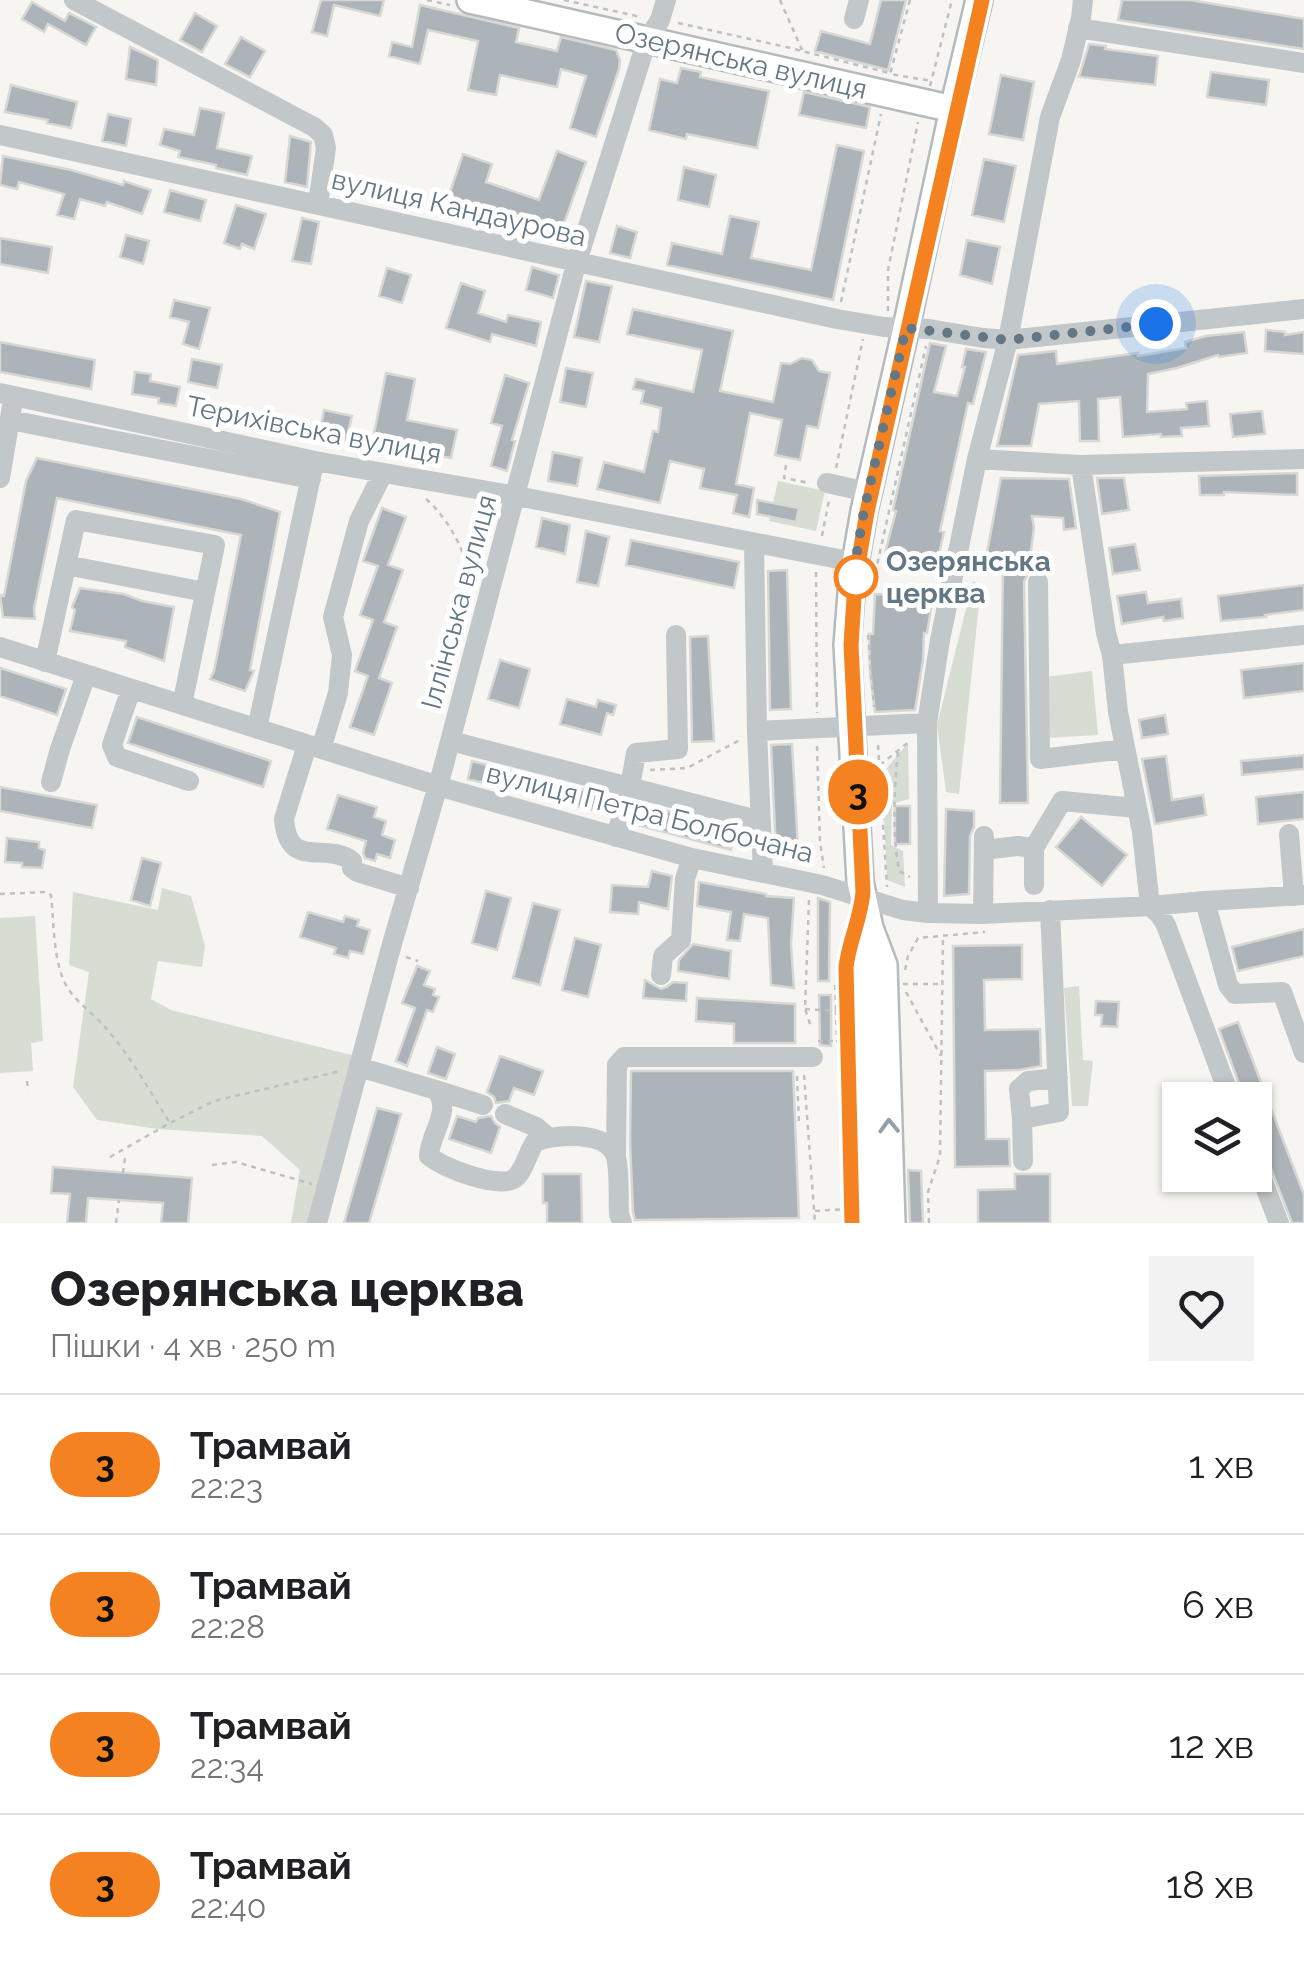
<!DOCTYPE html>
<html lang="uk">
<head>
<meta charset="utf-8">
<style>
	:root { --surface:#fff; --page:#f2f2f2; --text:#202124; --muted:#757577; --line:#e0e0e0 }
	body { margin:0; font-family:Raleway,sans-serif; background:var(--page); color:var(--text); height:100vh; display:flex; flex-direction:column; font-size:38px; white-space:nowrap }
	* { box-sizing:border-box; margin:0 }
	p { font-size:32px; color:var(--muted) }
	.icon { flex:none; width:55px; height:55px; fill:none; stroke:currentColor; stroke-width:2; stroke-linecap:round; stroke-linejoin:round }
	.map { position:relative; height:1223px; overflow:hidden }
	.panel { display:flex; flex-direction:column; background:var(--surface); flex:1 }
	.panel>* { flex:none }
	.badge { padding:0 20px; border-radius:32px; font-size:35px; line-height:65px }
	.controls { position:absolute; left:1162px; top:1082px; display:grid; gap:20px }
	.controls a { display:grid; place-items:center; width:110px; height:110px; border-radius:0px; background:var(--surface); box-shadow:0 2px 8px #0004; font-size:50px }
	.you { position:absolute; width:50px; height:50px; margin:-25px; border:8px solid #fff; border-radius:50%; background:#1a73e8; box-shadow:0 0 0 15px #1a73e833 }
	.map>.badge { position:absolute; translate:-50% -50%; box-shadow:0 0 0 5px #fff }
	.round { display:grid; place-items:center; flex:none; width:105px; height:105px; border-radius:0px; background:var(--page) }
	.headline { display:flex; align-items:center; justify-content:space-between; height:170px; padding:0 50px }
	h1 { font-size:48px; font-weight:800; line-height:75px }
	ul { padding:0; list-style:none }
	li { display:flex; align-items:center; gap:30px; height:140px; padding:0 50px; border-top:2px solid var(--line) }
	li div { flex:1 }
	li b { display:block; font-size:38px }
	li em { font-style:normal }
	li .badge { min-width:110px; font-weight:700; text-align:center }
	.map>svg:first-child { display:block }
</style>
</head>
<body>
<div class="map">
<svg width="1304" height="1223" viewBox="0 0 1304 1223">
	<rect width="100%" height="100%" fill="#f6f5f1"/>
	<path fill="#d7ddd2" d="M778 481 825 491 816 531 769 521Z
		M973 581 981 585 959 794 946 792 937 725Z
		M1092 671 1098 735 1046 738 1045 677Z
		M908 743 909 799 892 804 891 845 903 851 905 887 887 880 882 774Z
		M162 888 191 896 205 946 202 967 158 961 151 999 171 1010 356 1056 311 1223H291L300 1170 262 1136 158 1129 97 1120 73 1087 89 972 69 965 73 892 158 910Z
		M35 916 43 1041 31 1043 33 1071 0 1073V918Z
		M1079 986 1083 1060 1093 1061 1088 1106H1072L1064 988Z"/>
	<path fill="#acb4b9" stroke="#d7d7d4" stroke-width="2.5" d="M321 0H384L380 16 334 5 327 36 312 32Z
		M881 0H906L888 70 815 51 821 31 870 44Z
		M1122 0H1190L1304 19V49L1118 20Z
		M32 2 65 21 69 13 96 27 86 45 48 24 44 32 22 19Z
		M420 5 519 28 516 42 557 51 561 37 616 50 620 60 619 69 596 137 570 128 586 76 561 69 557 87 500 75 496 95 468 90 478 41 428 30 420 64 389 56 392 42 412 47Z
		M195 13 217 26 202 52 180 40Z
		M241 37 265 51 250 77 225 64Z
		M1089 44 1106 46 1105 49 1158 56 1155 85 1079 77Z
		M130 47 158 60 156 85 126 79Z
		M681 68 701 72 700 77 769 91 757 148 687 134 686 139 649 130 660 79 677 83Z
		M1211 72 1269 80 1266 105 1207 97Z
		M1001 75 1034 82 1023 140 989 134Z
		M11 85 77 102 71 128 47 123 48 120 5 112Z
		M804 92 870 107 866 128 799 115Z
		M200 108 224 113 217 148 252 156 247 175 216 168V165L178 157 180 151 160 145 164 129 194 135Z
		M108 114 131 119 126 146 102 141Z
		M290 136 311 142 307 187 285 182Z
		M837 145 864 151 833 300 667 265 672 243 722 254 730 216 759 222 751 258 811 270Z
		M557 151 586 162 558 240 529 230 530 227 465 204 464 207 447 201 463 154 492 164 486 182 539 200Z
		M3 156 71 170 123 185 124 181 151 190 142 214 107 202 105 206 80 199 74 219 57 215 64 194 19 182 17 189 0 185Z
		M984 159 1016 166 1004 222 972 215Z
		M684 167 716 175 709 207 678 200Z
		M170 190 206 200 200 221 164 212Z
		M236 205 266 214 254 249 242 244 240 249 224 243Z
		M302 218 319 222 311 264 292 261Z
		M617 226 637 232 630 258 610 253Z
		M126 235 149 241 143 264 120 257Z
		M0 238 52 247 48 273 0 264Z
		M967 240 1000 247 992 284 960 275Z
		M532 267 559 275 553 298 526 290Z
		M387 268 411 275 402 303 379 296Z
		M586 281 612 286 599 342 574 337Z
		M461 283 485 291 478 313 506 322 508 315 541 322 536 346 492 334 490 342 446 328Z
		M174 300 210 308 199 349 183 344 189 322 170 317Z
		M633 309 733 331 720 391 773 402 781 363 790 364 802 358 812 360 819 371 830 373 818 428 807 426 800 460 775 455 782 420 750 413 736 484 754 488 749 517 733 513 737 495 700 488 704 469 670 461 660 503 597 489 604 462 644 472 653 431 658 432 661 408 641 403 644 391 633 389 636 379 693 392 702 350 627 334Z
		M1266 330 1285 332V335L1304 332V354L1265 351Z
		M1244 332 1247 353 1219 357 1218 355 1177 368 1148 374 1147 412 1187 409 1186 403 1207 401 1209 426 1181 428 1182 436 1161 437V434L1123 437 1120 397 1098 399 1099 441H1080L1079 401 1039 404 1031 446H997L1018 355 1056 351 1057 364 1138 353V356L1186 348 1185 342 1206 336Z
		M0 342 95 360 91 389 0 372Z
		M930 343 946 346 934 392 957 396 965 367H962L966 349 986 352 973 404 968 403 940 531 944 532 936 567 885 553 896 511 893 510Z
		M192 359 222 365 217 388 188 382Z
		M566 368 593 373 586 407 560 402Z
		M135 372 151 374 150 381 180 387 176 406 158 403 159 398 132 394Z
		M386 373 415 379 407 420 457 430 451 458 372 444Z
		M505 375 529 383 512 440 515 441 507 471 491 466 502 426 491 423Z
		M324 410 352 416 346 441 319 436Z
		M1262 411 1265 434 1233 437 1230 414Z
		M553 452 582 458 577 486 548 481Z
		M37 458 241 499 280 512 250 670 254 671 245 691 210 679 214 671 241 535 57 498 34 609 35 619 3 617 0 595 4 596 26 481Z
		M1297 473V495L1224 492V495H1200L1199 476Z
		M1001 478 1069 479 1076 528 1064 530 1063 518 1032 516 1034 528 1028 573 1024 582 1028 803H1000L1003 560 986 558Z
		M1097 478H1124L1129 510 1102 514Z
		M757 500 799 508 796 522 757 514Z
		M382 508 406 517 388 565 403 570 384 622 397 627 379 678 392 683 374 735 350 727 368 676 355 671 373 620 360 615 378 566 363 561Z
		M542 518 570 525 565 554 536 547Z
		M586 531 609 537 598 586 577 582Z
		M631 540 739 562 734 588 626 565Z
		M1135 544 1140 570 1113 574 1109 548Z
		M787 570 791 709 770 710 768 571Z
		M1304 585V610L1265 615 1266 617 1221 621 1218 596Z
		M80 588 124 594 142 601 174 607 164 661 125 647 126 641 70 631 75 610 72 607Z
		M1146 592 1148 603 1181 599 1183 618 1164 621 1163 617 1122 624 1117 596Z
		M875 594 933 597 927 633H924L923 661 915 710 875 712 870 672 869 634H873Z
		M708 636 714 741 692 742 690 637Z
		M500 660 530 669 519 708 488 699Z
		M1304 663V691L1244 698 1241 670Z
		M0 668 66 689 57 715 0 696Z
		M567 699 596 707 598 700 616 705 613 715 607 713 601 735 560 724Z
		M1165 715 1168 734 1142 738 1139 720Z
		M137 717 271 761 263 787 128 743Z
		M792 744 798 848 776 850 771 745Z
		M1304 755V769L1242 775 1241 761Z
		M1166 756 1172 800 1203 795 1206 815 1155 824 1142 759Z
		M472 761 608 796 604 813 468 779Z
		M0 787 97 805 92 828 0 811Z
		M1304 792V819L1258 824 1256 797Z
		M338 795 377 807 374 817 386 821 382 835 395 840 390 858 377 854 375 861 365 858 363 853 366 841 327 829Z
		M640 804 737 829 731 850 634 824Z
		M895 806H910V844H895Z
		M946 809 974 811V827L970 836 969 894 944 896Z
		M1081 817 1127 855 1102 886 1056 847Z
		M7 838 39 842V848L45 850 42 868 22 867V863L5 862Z
		M142 858 161 863 150 906 131 900Z
		M652 871 672 876 668 909 639 902 638 914 610 912 612 885 648 887Z
		M699 882 766 894V896L794 898 791 944 794 988 771 985 768 918 744 914 740 941 727 940 731 912 697 906Z
		M486 891 511 898 497 950 472 943Z
		M818 898 830 902 829 981H818Z
		M533 903 560 910 540 985 513 978Z
		M308 912 343 922 345 916 359 920 357 926 370 930 363 954 350 951 348 958 334 954 336 948 300 937Z
		M1304 929V956L1238 971 1232 947Z
		M575 938 601 945 588 997 562 990Z
		M693 944 731 951 729 979 678 971 679 960Z
		M1022 945V979L984 980 985 1030 1040 1029 1041 1066 1019 1070 985 1071 986 1139H1009L1010 1166 955 1167 953 946Z
		M417 966 430 971 424 985 435 989 433 995 439 997 433 1012 427 1010 407 1066 396 1061 415 1008 402 1003Z
		M645 980 661 989 667 987 673 982 687 983 686 1001 643 998Z
		M819 995H831V1046L820 1045Z
		M697 998 795 1004V1043H734V1024L696 1021Z
		M1096 1001 1119 1002 1117 1027 1101 1026 1102 1015H1095Z
		M1238 1022 1304 1195V1223H1292L1255 1127V1100H1245L1219 1029Z
		M437 1047 455 1054 446 1079 428 1073Z
		M500 1056 543 1071 534 1095 514 1088 509 1101 496 1103 494 1097 487 1092Z
		M631 1071H793L799 1218 635 1220 633 1212 630 1141Z
		M377 1108 401 1114 369 1223H344Z
		M457 1116 476 1122 478 1118 491 1116 495 1123 500 1127 491 1153 449 1139Z
		M53 1167 192 1178 188 1223H161L163 1203 88 1198 86 1223H67L70 1194 51 1193Z
		M908 1170 921 1171 923 1223H910Z
		M543 1174H581L582 1223H547V1203H543Z
		M1015 1174H1050V1223H978V1190L1015 1189Z"/>
	<g fill="none" stroke-linecap="round" stroke-linejoin="round">
		<defs>
			<path id="major" d="M470 0 953 109
				M867 1223 860 964 870 928
				M892 1223 884 965 870 928 860 881 847 645 852 581 864 511 906 328 953 109 979 0"/>
		</defs>
		<use href="#major" stroke="#b5babd" stroke-width="30"/>
		<path stroke="#bec0c2" stroke-width="2.5" stroke-dasharray="5 5" stroke-linecap="butt" d="M427 0 450 5
			M564 0 641 17
			M780 0 802 50
			M910 0 890 74 932 81
			M678 23 786 47 889 73
			M930 86 952 0
			M841 302 881 114
			M888 311V270L918 122
			M786 465 784 478 809 483
			M836 468 863 339
			M426 499C452 522 465 553 474 587
			M822 536 829 500
			M816 572 817 713
			M873 583 926 346
			M868 635 874 707
			M878 745 887 887
			M817 746 820 842 824 868
			M898 752C894 793 892 831 899 871L910 877
			M880 765 910 741
			M650 770 687 768 740 740
			M0 894 46 892 51 895C54 923 53 953 63 979 72 1000 90 1010 104 1026 130 1055 149 1090 170 1123
			M809 900 805 1009 811 1027
			M406 957 418 961
			M905 970 908 956 918 938 985 932
			M903 984H940
			M906 992 941 1056
			M805 1009 836 1011 837 1041 842 1042
			M836 1010 835 983H840
			M818 1041H837
			M804 1075 815 1223
			M797 1076 799 1123
			M27 1081 28 1091
			M110 1157 170 1123 214 1101 341 1071
			M212 1165 236 1162 312 1184
			M123 1173 125 1158
			M815 1211 847 1209
			M116 1223 119 1200
			M929 1223 928 1192 940 1156 943 936"/>
		<path stroke="#c2c7c9" stroke-width="20" d="M74 0 314 127 323 135 326 148 318 204
			M854 19 859 0
			M1078 28 1304 63
			M0 135 837 319 884 327 929 329 983 338 1008 340 1304 309
			M0 393 315 461 517 496 854 562
			M10 420 311 479
			M977 459 1081 465 1304 459
			M1081 465 1106 633 1112 655 1118 712 1142 832 1150 906 1159 914 1166 925 1231 1100
			M0 478 12 406
			M827 483 868 492
			M754 543 757 731 763 873
			M66 565 205 592
			M1038 582 1040 759 1125 749
			M0 647 448 789 692 858 822 885 903 910 928 913 983 914 1150 906 1205 901 1304 895
			M1112 655 1304 635
			M45 662 76 520 215 545 182 705
			M131 689 112 745 117 757 189 781
			M257 729 313 467
			M757 731 927 723
			M451 741 761 821
			M307 745 284 819C288 871 325 841 352 861V868L357 872 409 888
			M321 749 338 693 342 655 333 617 359 521 383 473
			M51 782 60 749 86 675
			M1289 834 1294 896
			M616 837 630 787 636 753 678 749 676 635
			M984 850 1018 846 1034 848
			M1034 885V848L1062 801 1137 808
			M1205 901 1228 985 1235 994 1282 992 1304 1053
			M1050 910 1059 1112 1022 1119 1019 1089 1028 1081 1058 1078
			M928 913 927 723 940 640 977 459 1008 340 1050 117 1071 60 1081 18 1083 0
			M983 914 984 836
			M661 975 663 956 681 940 685 879 692 858
			M359 1067 436 1090C453 1110 430 1133 429 1156 443 1168 500 1190 515 1178 524 1171 528 1152 535 1142 555 1134 608 1130 616 1157 620 1172 618 1198 619 1214L622 1223
			M436 1090 483 1105
			M505 1114 536 1127 548 1137
			M1022 1119 1023 1161
			M616 1156 617 1065 624 1057H813
			M1255 1161 1279 1223
			M317 1223 390 951 443 768 575 268 647 40 660 20 666 0"/>
		<use href="#major" stroke="#fff" stroke-width="25"/>
		<path stroke="#a0a8ad" stroke-width="2.5" d="M846 1223 844 1042 840 966 844 940 852 917 857 891 844 645 851 562 950 108 976 0"/>
	</g>
	<defs><path id="oneway-chevron" d="M-2-3.5L2.5 0L-2 3.5" fill="none" stroke-width="1.6" stroke-linecap="round" stroke-linejoin="round" transform="scale(2.5)"/></defs>
	<use stroke="#92a0a9" href="#oneway-chevron" transform="translate(889 1126) rotate(-92)"/>
	<g fill="none" stroke-linecap="round" stroke-linejoin="round">
		<defs>
			<path id="line" d="M852 1223 846 967C849 941 861 918 863 892L851 645 855 582 867 512 982 0"/>
		</defs>
		<use href="#line" stroke="#fff" stroke-width="22"/>
		<use href="#line" stroke="#f58220" stroke-width="15"/>
		<path stroke="#637784" stroke-width="10" stroke-dasharray="0 18" d="M856 577 852 581 864 511 906 328 1008 340 1156 324"/>
	</g>
	<circle fill="#fff" stroke="#f58220" stroke-width="5" cx="856" cy="577" r="20"/>
	<g text-anchor="middle" dominant-baseline="central" stroke-width="10" stroke-linejoin="round" paint-order="stroke">
		<g font-size="28" fill="#637784" stroke="#fff">
			<text transform="translate(741 61) rotate(13)">Озерянська вулиця</text>
			<text transform="translate(459 208) rotate(13)">вулиця Кандаурова</text>
			<text transform="translate(314 430) rotate(11)">Терихівська вулиця</text>
			<text transform="translate(459 602) rotate(-75)">Іллінська вулиця</text>
			<text transform="translate(650 813) rotate(14)">вулиця Петра Болбочана</text>
		</g>
		<g font-size="28" font-weight="bold" fill="#637784" stroke="#fff" text-anchor="start">
			<text x="886" y="561">Озерянська<tspan x="886" dy="32">церква</tspan></text>
		</g>
	</g>
</svg>
<div class="controls">
<a><svg class="icon" aria-label="layers" viewBox="0 0 24 24"><path d="M12 4l9 5-9 5-9-5zM3 14l9 5 9-5"/></svg></a>
</div>
<div class="you" style="left:1156px;top:324px"></div>
<b class="badge" style="left:858px;top:792px;background:#f58220;color:#111">3</b>
</div>
<section class="panel">
<div class="headline"><div><h1>Озерянська церква</h1><p>Пішки · 4 хв · 250 m</p></div><a class="round"><svg class="icon" aria-label="heart" viewBox="0 0 24 24"><path d="M12 20l-8-8c-3-5 5-10 8-4 3-6 11-1 8 4z"/></svg></a></div>
<ul>
<li><span class="badge" style="background:#f58220;color:#111">3</span><div><b>Трамвай</b><p>22:23</p></div><em>1 хв</em></li>
<li><span class="badge" style="background:#f58220;color:#111">3</span><div><b>Трамвай</b><p>22:28</p></div><em>6 хв</em></li>
<li><span class="badge" style="background:#f58220;color:#111">3</span><div><b>Трамвай</b><p>22:34</p></div><em>12 хв</em></li>
<li><span class="badge" style="background:#f58220;color:#111">3</span><div><b>Трамвай</b><p>22:40</p></div><em>18 хв</em></li>
</ul>
</section>
</body>
</html>
